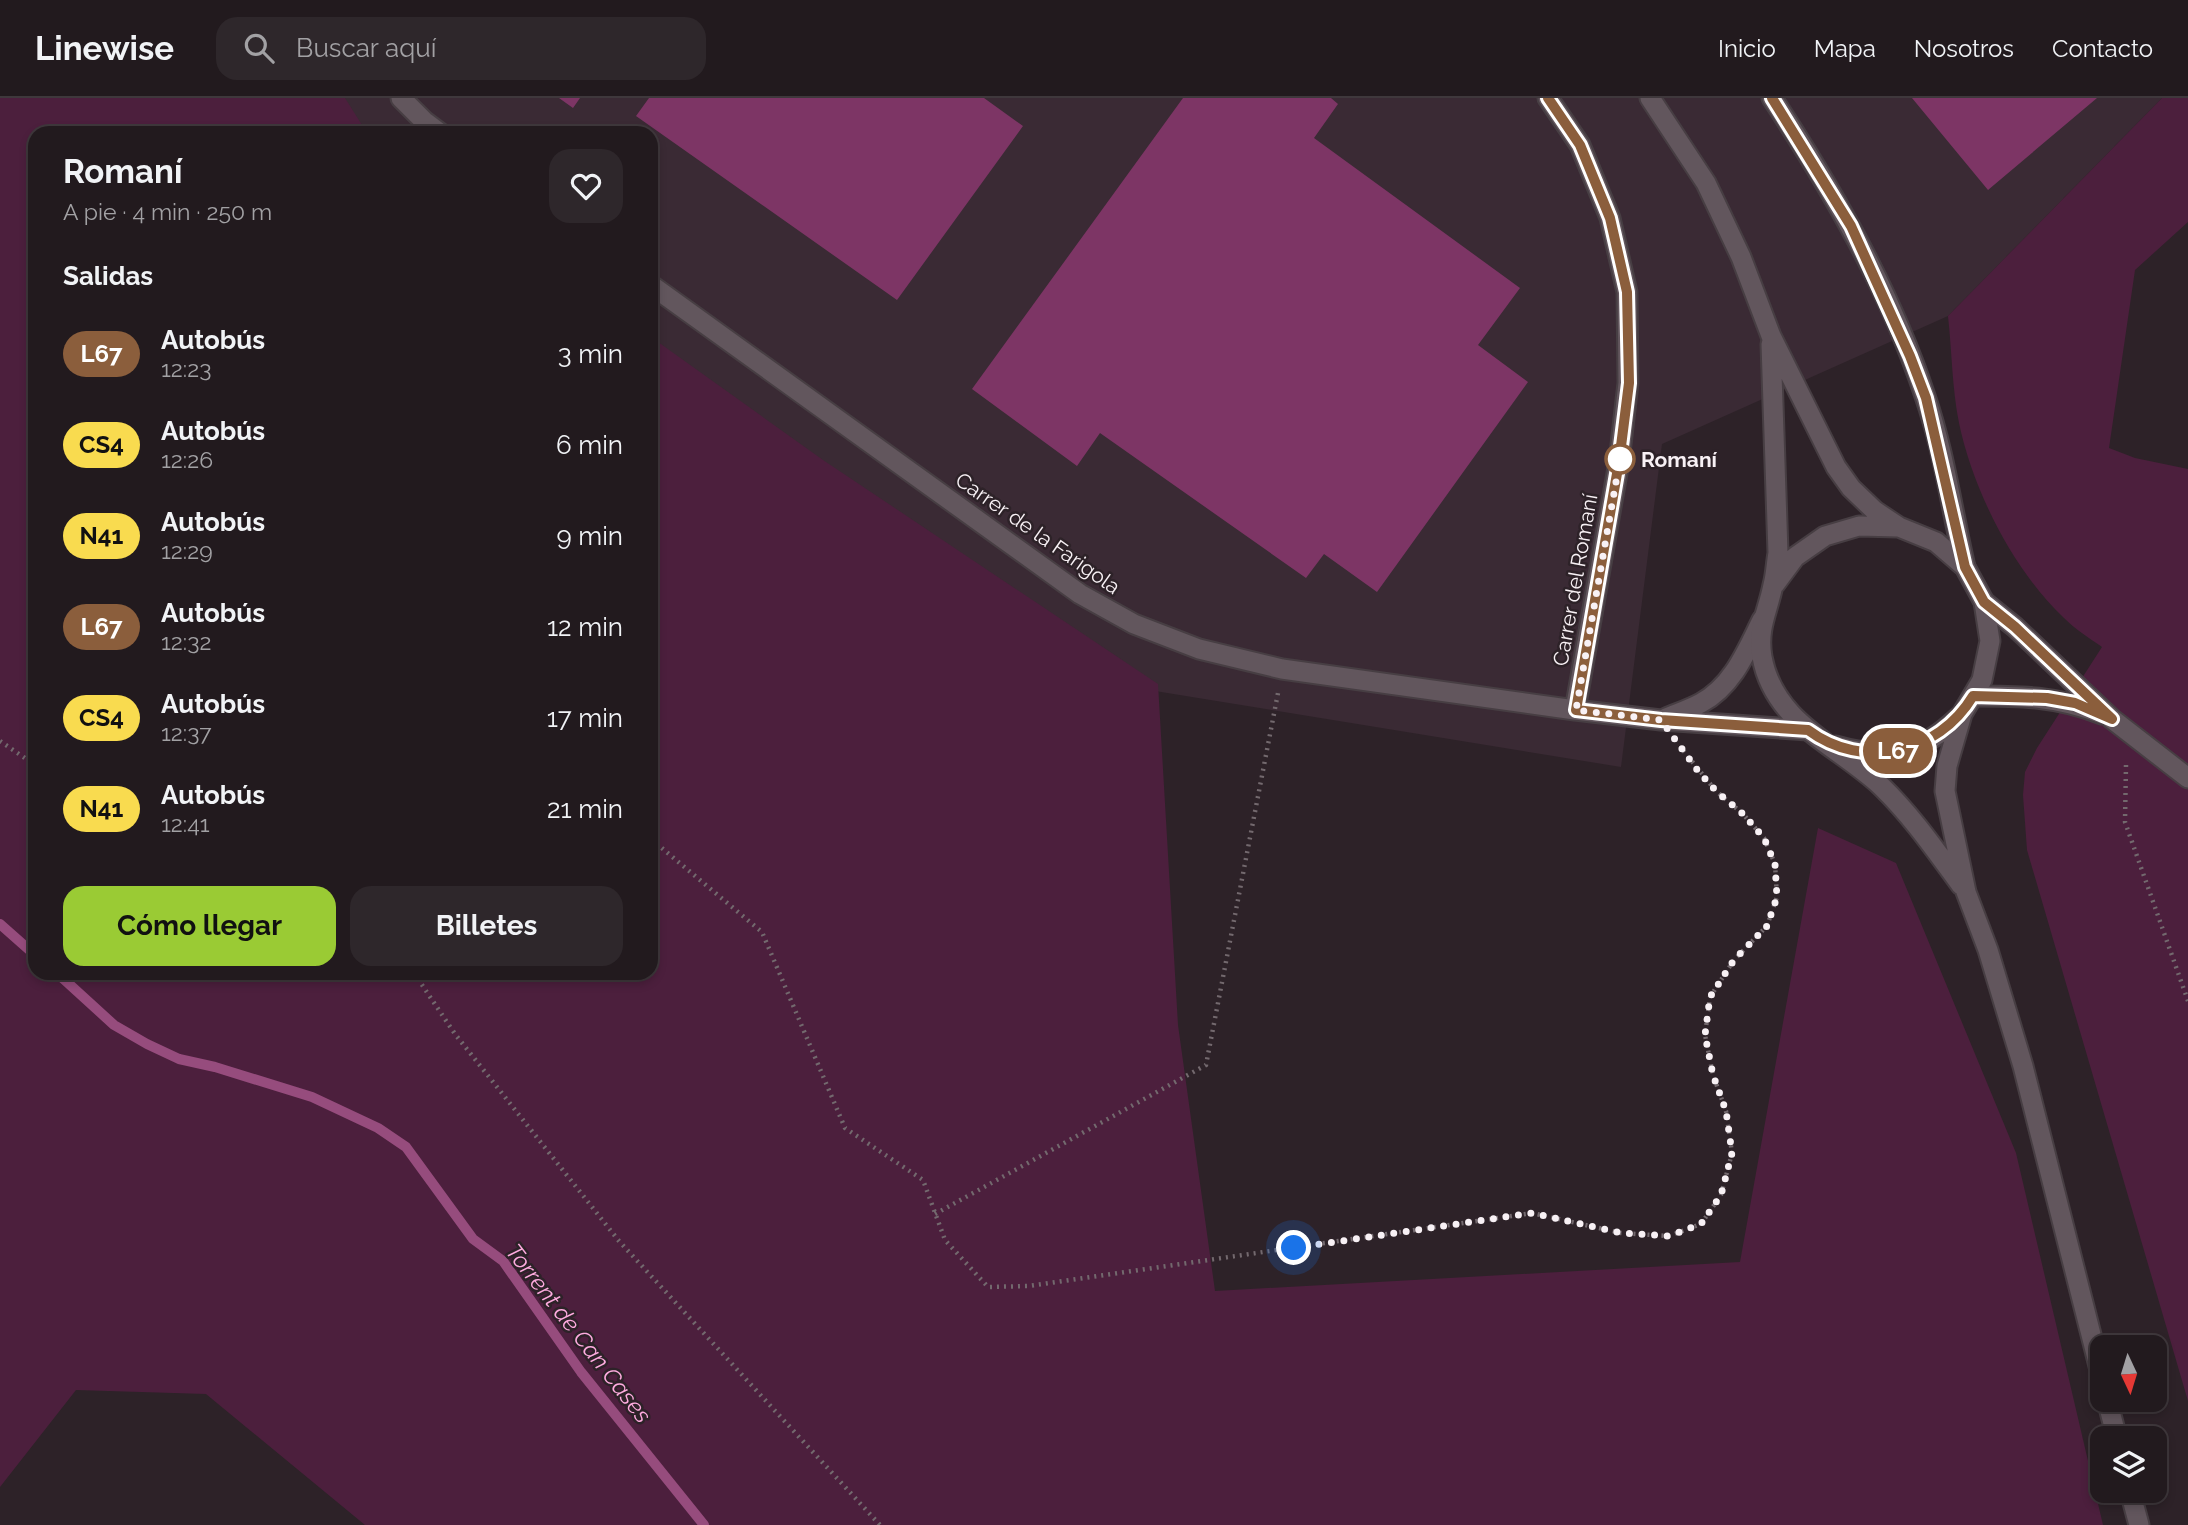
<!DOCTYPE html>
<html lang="es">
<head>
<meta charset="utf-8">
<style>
	:root { --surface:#221a1e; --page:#2e272b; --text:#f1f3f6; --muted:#a2a1a4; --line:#3f383c; --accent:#9acb34 }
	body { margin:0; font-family:Raleway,sans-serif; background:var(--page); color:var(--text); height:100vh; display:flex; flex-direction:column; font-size:26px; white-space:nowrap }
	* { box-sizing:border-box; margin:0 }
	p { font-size:23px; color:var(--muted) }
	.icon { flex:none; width:38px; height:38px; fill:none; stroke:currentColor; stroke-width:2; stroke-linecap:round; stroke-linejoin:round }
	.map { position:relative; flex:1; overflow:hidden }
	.details { position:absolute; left:28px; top:28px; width:630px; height:854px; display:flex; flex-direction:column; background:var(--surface); border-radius:21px; box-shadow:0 4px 10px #0003,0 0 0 2px var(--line) }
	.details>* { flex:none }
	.badge { padding:0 14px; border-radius:23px; font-size:24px; line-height:46px }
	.needle { width:46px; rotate:176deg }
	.buttons { position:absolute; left:2090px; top:1237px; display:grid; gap:14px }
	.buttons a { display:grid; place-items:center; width:77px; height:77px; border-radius:14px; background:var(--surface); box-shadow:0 4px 10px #0003,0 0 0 2px var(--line); font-size:35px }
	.you { position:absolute; width:35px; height:35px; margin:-18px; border:5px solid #fff; border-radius:50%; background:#1a73e8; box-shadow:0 0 0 10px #1a73e833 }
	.map>.badge { position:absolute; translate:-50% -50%; box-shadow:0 0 0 4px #fff }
	h2 { padding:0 35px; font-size:26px; line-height:63px }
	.round { display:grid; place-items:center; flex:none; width:74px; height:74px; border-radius:21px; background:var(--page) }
	.headline { display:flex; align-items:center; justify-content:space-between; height:119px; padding:0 35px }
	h1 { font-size:33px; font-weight:700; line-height:52px }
	.cta { display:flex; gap:14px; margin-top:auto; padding:14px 35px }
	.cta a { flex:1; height:80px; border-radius:21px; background:var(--accent); color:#111; font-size:28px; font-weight:700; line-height:80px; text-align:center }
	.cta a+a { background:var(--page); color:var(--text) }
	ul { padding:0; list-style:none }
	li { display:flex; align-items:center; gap:21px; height:91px; padding:0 35px }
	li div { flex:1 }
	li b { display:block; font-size:26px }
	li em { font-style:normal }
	li .badge { min-width:77px; font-weight:700; text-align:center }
	header { display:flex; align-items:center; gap:42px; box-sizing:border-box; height:98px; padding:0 35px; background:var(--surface); border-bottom:2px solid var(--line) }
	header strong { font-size:33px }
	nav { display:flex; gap:38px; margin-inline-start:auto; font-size:24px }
	.search { width:490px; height:63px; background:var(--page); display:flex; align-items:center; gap:18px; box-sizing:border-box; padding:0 24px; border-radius:21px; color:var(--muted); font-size:26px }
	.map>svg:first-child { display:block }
</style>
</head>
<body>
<header>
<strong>Linewise</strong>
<div class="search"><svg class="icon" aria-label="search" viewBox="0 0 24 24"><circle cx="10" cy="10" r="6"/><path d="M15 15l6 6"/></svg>Buscar aquí</div>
<nav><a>Inicio</a><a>Mapa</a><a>Nosotros</a><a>Contacto</a></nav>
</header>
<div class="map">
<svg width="2188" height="1427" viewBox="0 0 2188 1427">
	<rect width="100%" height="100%" fill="#2d2228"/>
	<path fill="#3a2a34" d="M320 0H2162L1948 218 1662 346 1621 669 1149 592 651 243V35H355Z"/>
	<path fill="#4c1f3d" d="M0 0H345L367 35H35V875H651V239L823 362 1158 586 1178 927 1215 1193 1740 1164 1818 730 1896 765 2016 1055 2103 1427H365L206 1296 76 1292 0 1389Z
		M2162 0H2188V124L2135 172 2109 350 2135 360 2188 371V1303L2027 752 2023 697 2025 674 2037 650 2102 549C2089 540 2075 531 2064 520 2013 472 1973 392 1959 325 1952 290 1952 254 1948 218Z"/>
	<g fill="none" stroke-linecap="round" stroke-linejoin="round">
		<path stroke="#964c7d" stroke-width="10" d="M0 826 35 857
			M57 875 114 927 147 946 179 961 215 969 312 999 378 1030 406 1049 473 1141 503 1163 581 1274 704 1427"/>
	</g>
	<path fill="#7d3565" d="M559 0H580L573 10Z
		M649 0H984L1023 28 897 202 636 18Z
		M1183 0H1331L1338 6 1314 40 1520 190 1478 247 1528 284 1377 494 1324 456 1306 480 1100 335 1077 368 972 291Z
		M1912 0H2097L1988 92Z"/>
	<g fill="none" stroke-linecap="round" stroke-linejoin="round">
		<defs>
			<path id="minor" d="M401 0 424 23 440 35
				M1548 0 1580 47 1610 120 1627 194 1628 285 1619 364 1575 612
				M1772 0C1833 93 1890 192 1925 298 1944 353 1952 413 1965 469
				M651 187 1080 496 1134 526 1199 551 1282 571 1575 612 1661 622 1808 632
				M1984 504 2015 529 2112 621 2188 680
				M1973 598C2020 598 2057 598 2102 616
				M1666 620C1678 615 1690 611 1701 605 1733 588 1747 552 1762 522"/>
			<path id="tertiary" d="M1650 0 1706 85 1741 159 1771 238 1836 369 1851 390 1875 413 1899 429 1936 444 1965 469 1984 504 1990 543 1982 582 1962 616 1947 668 1945 693 1966 794 1988 852 2023 968 2102 1280
				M1771 246 1778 455C1776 466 1776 476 1773 487 1768 513 1757 530 1762 559 1774 625 1837 647 1881 688 1912 718 1936 753 1961 787
				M1775 486 1795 459 1825 438 1859 428 1898 429
				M1836 648C1867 657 1903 658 1932 640 1943 634 1953 624 1962 616
				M2107 1302 2117 1340
				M2130 1393 2139 1427"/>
		</defs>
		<use href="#minor" stroke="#473e43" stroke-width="23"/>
		<use href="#tertiary" stroke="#473e43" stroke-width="23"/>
		<path stroke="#73696e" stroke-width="4.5" stroke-dasharray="2 5" stroke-linecap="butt" d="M0 643 35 667
			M2126 667 2125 724 2188 903
			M651 741 762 834 845 1030 923 1082 945 1142 988 1189 1029 1188 1532 1115 1621 1135 1669 1138 1701 1126 1721 1097 1732 1055 1726 1013 1713 977 1705 937 1710 899 1734 862 1767 828 1777 799 1775 766 1764 740 1743 716 1716 693 1682 651
			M414 875 455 936 619 1143 880 1427
			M935 1116 1206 967 1278 595"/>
		<use href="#minor" stroke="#62565d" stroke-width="19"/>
		<use href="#tertiary" stroke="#62565d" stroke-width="19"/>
	</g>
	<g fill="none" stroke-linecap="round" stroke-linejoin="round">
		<defs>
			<path id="line" d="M1548 0 1580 47 1610 120 1627 194 1629 285 1619 364 1576 612 1661 622 1808 632C1863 673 1938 656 1973 598L2047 600 2075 605 2112 621 2015 529 1984 504 1965 469 1926 300 1910 258 1851 128 1772 0"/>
		</defs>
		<use href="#line" stroke="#fff" stroke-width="16"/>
		<use href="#line" stroke="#8b5e3c" stroke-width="10"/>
		<path stroke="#f8f1f5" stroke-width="7" stroke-dasharray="0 12.6" d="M1294 1150 1532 1115 1621 1135 1669 1138 1701 1126 1721 1097 1732 1055 1726 1013 1713 977 1705 937 1710 899 1734 862 1767 828 1777 799 1775 766 1764 740 1743 716 1716 693 1698 673 1661 622 1576 612 1620 361"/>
	</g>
	<circle fill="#fff" stroke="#8b5e3c" stroke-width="3.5" cx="1620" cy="361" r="14"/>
	<g text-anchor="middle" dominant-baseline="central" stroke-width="5" stroke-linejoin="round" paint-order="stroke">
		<g font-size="21" font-weight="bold" fill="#f8f1f5" stroke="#2d2228" text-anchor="start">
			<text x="1641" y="361">Romaní</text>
		</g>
		<g font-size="21" fill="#f8f1f5" stroke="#2d2228">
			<text transform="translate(1038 435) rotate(35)">Carrer de la Farigola</text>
			<text transform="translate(1575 482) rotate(-80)">Carrer del Romaní</text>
		</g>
		<g font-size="23" font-style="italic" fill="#feabdf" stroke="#2d2228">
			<text transform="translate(579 1235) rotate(52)">Torrent de Can Cases</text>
		</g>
	</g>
</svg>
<div class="buttons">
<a><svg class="needle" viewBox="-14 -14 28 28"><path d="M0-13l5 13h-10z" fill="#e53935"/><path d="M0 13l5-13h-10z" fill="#a2a1a4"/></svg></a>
<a><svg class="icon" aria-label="layers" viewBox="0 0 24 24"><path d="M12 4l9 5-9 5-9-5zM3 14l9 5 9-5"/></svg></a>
</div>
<div class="you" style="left:1294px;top:1150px"></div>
<b class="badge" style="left:1898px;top:653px;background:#8b5e3c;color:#fff">L67</b>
<section class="details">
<div class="headline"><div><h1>Romaní</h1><p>A pie · 4 min · 250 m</p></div><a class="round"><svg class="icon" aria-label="heart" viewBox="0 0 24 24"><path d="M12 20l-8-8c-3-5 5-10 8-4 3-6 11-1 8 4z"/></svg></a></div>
<h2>Salidas</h2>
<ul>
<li><span class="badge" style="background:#8b5e3c;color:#fff">L67</span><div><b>Autobús</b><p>12:23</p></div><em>3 min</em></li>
<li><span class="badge" style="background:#f9db4f;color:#111">CS4</span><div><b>Autobús</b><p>12:26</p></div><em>6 min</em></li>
<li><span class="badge" style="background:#f9db4f;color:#111">N41</span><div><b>Autobús</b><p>12:29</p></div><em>9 min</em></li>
<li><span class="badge" style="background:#8b5e3c;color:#fff">L67</span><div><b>Autobús</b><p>12:32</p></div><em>12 min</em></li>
<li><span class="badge" style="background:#f9db4f;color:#111">CS4</span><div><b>Autobús</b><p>12:37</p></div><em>17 min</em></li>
<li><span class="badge" style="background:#f9db4f;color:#111">N41</span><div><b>Autobús</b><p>12:41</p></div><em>21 min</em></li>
</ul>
<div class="cta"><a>Cómo llegar</a><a>Billetes</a></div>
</section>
</div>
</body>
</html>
